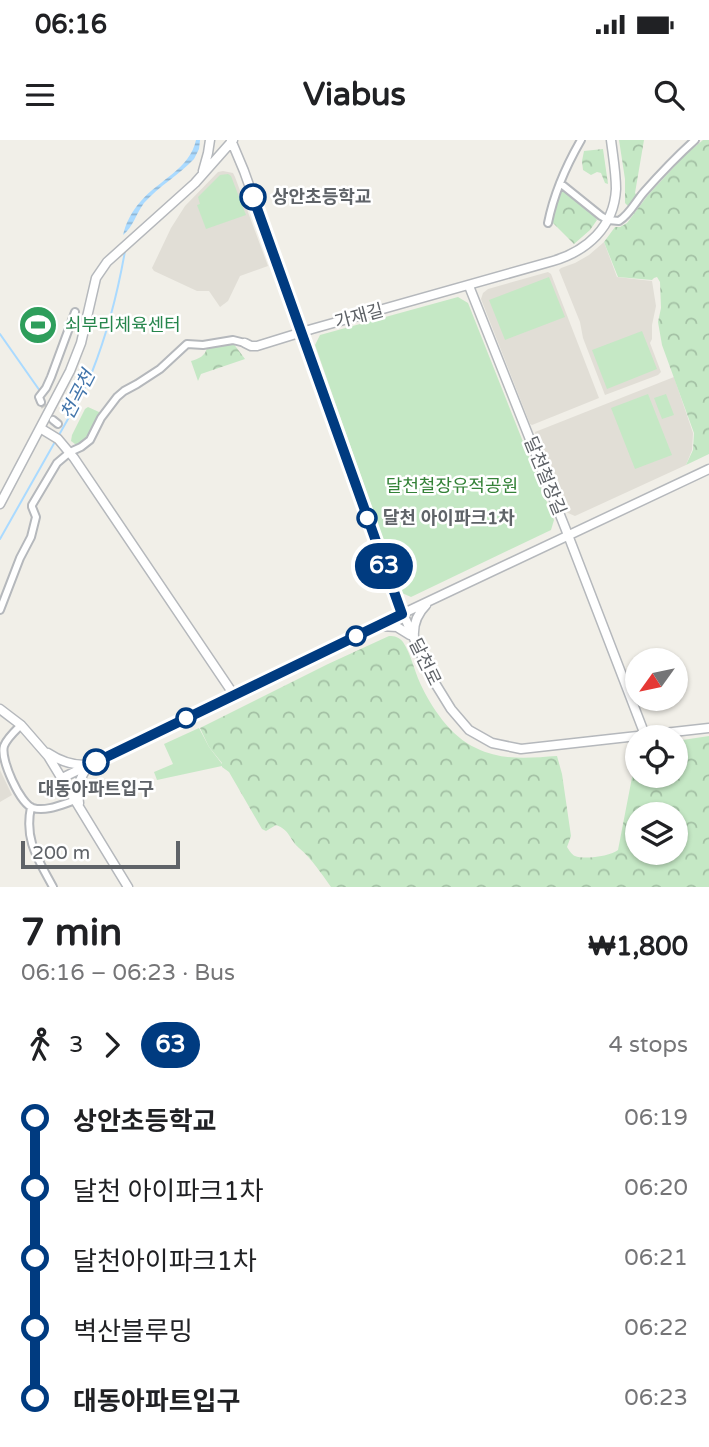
<!DOCTYPE html>
<html lang="en">
<head>
<meta charset="utf-8">
<style>
	:root { --surface:#fff; --page:#f6f6f6; --text:#202124; --muted:#757577 }
	body { margin:0; font-family:"Varela Round","Noto Sans KR",sans-serif; background:var(--page); color:var(--text); height:100vh; display:flex; flex-direction:column; font-size:26px; white-space:nowrap }
	* { box-sizing:border-box; margin:0 }
	p { font-size:23px; color:var(--muted) }
	.icon { flex:none; width:38px; height:38px; fill:none; stroke:currentColor; stroke-width:2; stroke-linecap:round; stroke-linejoin:round }
	.map { position:relative; height:747px; overflow:hidden }
	.panel { display:flex; flex-direction:column; background:var(--surface); flex:1 }
	.panel>* { flex:none }
	.badge { padding:0 14px; border-radius:23px; font-size:24px; line-height:46px }
	.needle { width:46px; rotate:237deg }
	.buttons { position:absolute; left:625px; top:508px; display:grid; gap:14px }
	.buttons a { display:grid; place-items:center; width:63px; height:63px; border-radius:50%; background:var(--surface); box-shadow:0 2px 5px #0004; font-size:35px }
	.scale { position:absolute; left:21px; bottom:18px; width:159px; box-sizing:border-box; padding-left:7px; border:4px solid #5f6368; border-top:0; font-size:19px; line-height:24px; white-space:nowrap; color:#5f6368; -webkit-text-stroke:5px #fff; paint-order:stroke }
	.map>.badge { position:absolute; translate:-50% -50%; box-shadow:0 0 0 4px #fff }
	.legs { display:flex; align-items:center; gap:10px; height:77px; padding:0 21px; font-size:23px }
	.legs p { margin-inline-start:auto }
	.summary { display:flex; align-items:center; justify-content:space-between; height:119px; padding:0 21px }
	h1 { font-size:38px; font-weight:800; line-height:52px }
	ul { padding:0 21px; list-style:none }
	li { display:flex; align-items:center; gap:24px; height:70px; font-size:26px }
	li i { display:grid; place-items:center; width:10px; height:100%; margin:0 9px; background:currentColor }
	li i::after { content:''; width:18px; height:18px; margin:-9px; border:5px solid; border-radius:50%; background:var(--surface) }
	li p { margin-inline-start:auto }
	li:first-child i { background:linear-gradient(#0000 50%,currentColor 0) }
	li:last-child i { background:linear-gradient(currentColor 50%,#0000 0) }
	.status { display:flex; justify-content:space-between; align-items:center; height:49px; padding:0 35px; background:var(--surface); direction:ltr }
	.status svg { height:19px; fill:currentColor }
	header { display:flex; justify-content:space-between; align-items:center; height:91px; padding:0 21px; background:var(--surface); font-size:32px; font-weight:800 }
	.map>svg:first-child { display:block }
</style>
</head>
<body>
<div class="status"><b>06:16</b><svg viewBox="0 0 49 12"><path d="M0 12V9h3v3zM5 12V6h3v6zM10 12V3h3v9zM15 12V0h3v12zM26 1h20v11H26zM47 4h2v5h-2z"/></svg></div>
<header><svg class="icon" aria-label="menu" viewBox="0 0 24 24"><path d="M4 6h16M4 12h16M4 18h16"/></svg>Viabus<svg class="icon" aria-label="search" viewBox="0 0 24 24"><circle cx="10" cy="10" r="6"/><path d="M15 15l6 6"/></svg></header>
<div class="map">
<svg width="709" height="747" viewBox="0 0 709 747">
	<defs>
		<pattern id="forest-crowns" width="20" height="18" patternUnits="userSpaceOnUse" patternTransform="scale(1.75)"><rect width="20" height="18" fill="#c5e8c5"/><path d="M2 6a3 3 0 1 1 6 0M12 15a3 3 0 1 1 6 0" fill="none" stroke="#a3c0a4"/></pattern>
		<pattern id="water-rules" width="6" height="5" patternUnits="userSpaceOnUse" patternTransform="scale(1.75)"><rect width="6" height="5" fill="#aadaff"/><path d="M0 2.5h6" fill="none" stroke="#8eb4d2"/></pattern>
	</defs>
	<rect width="100%" height="100%" fill="#f1efe8"/>
	<path fill="#e1ded6" d="M223 31 233 33 235 37 268 126 240 136 228 161 220 167 209 151H197L154 131 152 128 171 88 185 66 218 32Z
		M604 102 617 137 652 141 656 166 652 185V199L650 203 661 232 658 235 605 255 583 198 580 182 559 130 561 128 575 123 589 115Z
		M548 132 551 134 599 258 532 285 530 284 481 159 483 153 488 149Z
		M674 237 693 293 692 310 686 325 575 376 568 373 565 371 537 300 535 292Z
		M0 630 12 655 0 662Z"/>
	<path fill="url(#forest-crowns)" fill-rule="evenodd" d="M619 0H644L635 53 637 56 628 66 625 63V39Z
		M703 0H709V314L686 325 693 310 694 293 662 205 658 182 661 168 660 142 657 137 654 138 652 140 618 137 604 102 615 87H620L627 83 648 55 685 15Z
		M603 9 608 44 605 43 601 33 597 32 591 35 583 30 582 21 584 11Z
		M563 50 595 77 597 80 590 90 574 104 551 81 559 52Z
		M233 203 245 219 201 234 198 241 191 221C198 219 206 216 207 207Z
		M389 496C395 496 399 497 403 502 411 514 414 530 420 543 431 567 451 597 476 608 502 621 529 618 557 616L562 634 571 696 567 707C569 710 572 715 575 716 584 720 611 716 618 710L635 622 636 607 637 635H676V601L709 596V747H331C321 733 312 719 299 708 289 699 290 690 276 685L266 691 262 689 229 632 222 627V623L209 607 200 588 328 524ZM637 674H676V712H637Z"/>
	<path fill="#c5e8c5" d="M228 34 231 36 246 75 206 89 197 65 200 64 198 57 220 35Z
		M549 137 565 177 505 200 489 160Z
		M458 157 468 163 554 380 551 390 411 457 402 453 315 205 320 195Z
		M642 191 657 229 607 249 592 210Z
		M648 254 672 315 635 329 611 268Z
		M666 254 674 275 662 279 654 258Z
		M88 267 99 272V275L88 301 79 307 71 301 72 295 85 269Z
		M199 588 209 607 222 624V626L157 640 154 632 173 624 164 604Z"/>
	<path fill="url(#water-rules)" d="M196 0H200L199 9 194 19C179 35 159 46 144 63 136 74 133 87 123 95 126 82 132 71 141 61 159 40 190 29 196 0Z"/>
	<g fill="none" stroke-linecap="round" stroke-linejoin="round">
		<path stroke="#aadaff" stroke-width="2" d="M0 194 40 251
			M59 295C70 275 83 254 92 232 107 194 118 151 125 111
			M0 399 56 300"/>
		<path stroke="#ccccc8" stroke-width="6" stroke-dasharray="6 3" stroke-linecap="butt" d="M41 262 53 280"/>
		<defs>
			<path id="minor" d="M560 43 601 76 608 80 619 81C630 74 636 61 644 52 660 34 677 16 695 0
				M548 83C554 53 566 26 581 0
				M41 262 39 257 46 248 51 237 75 172
				M53 280 58 284
				M0 470 20 418 31 397 36 377 32 367V365L57 323 70 312 81 307 90 300 101 278 117 257 124 251 137 244 160 229 187 204 203 205 233 200 245 203
				M21 585C15 591 7 598 4 606 0 619 20 664 33 668 46 672 63 664 76 660
				M31 667C24 700 38 719 53 747"/>
			<path id="tertiary" d="M231 0 244 31 394 453 430 535 451 569 469 590 492 603 521 609 709 588
				M203 31 208 13 210 0
				M469 146 568 395 645 595
				M245 203 251 206H257L312 189 553 121C587 111 614 87 616 49 616 33 613 16 611 0
				M40 288 58 299 74 318 234 555
				M0 364 70 231 81 203 96 138 107 122 195 43 233 0
				M380 486 397 487 410 495
				M414 497C413 484 417 474 426 465
				M0 569 21 585 48 616 128 747
				M48 613C60 621 71 625 85 625
				M62 638 315 515 709 329
				M79 663C77 649 79 637 88 627"/>
		</defs>
		<use href="#minor" stroke="#b5b8bc" stroke-width="10"/>
		<use href="#tertiary" stroke="#b5b8bc" stroke-width="11"/>
		<use href="#minor" stroke="#fff" stroke-width="6"/>
		<use href="#tertiary" stroke="#fff" stroke-width="8"/>
	</g>
	<g fill="none" stroke-linecap="round" stroke-linejoin="round">
		<defs>
			<path id="line-1" d="M96 622 402 474 253 57"/>
		</defs>
		<use href="#line-1" stroke="#fff" stroke-width="16"/>
		<use href="#line-1" stroke="#003b80" stroke-width="10"/>
	</g>
	<defs>
		<symbol id="stadium-disc" viewBox="-11 -11 22 22"><circle r="9.5" fill="#2e9e5b" stroke="#fff"/><path d="M0-5a6.5 5 0 1 0 0 10a6.5 5 0 1 0 0-10ZM-3.5-1.8h7v3.6h-7Z" fill="#fff"/></symbol>
	</defs>
	<g fill-rule="evenodd">
		<use href="#stadium-disc" x="16" y="163" width="44" height="44"/>
	</g>
	<g fill="#fff" stroke="#003b80" stroke-width="3.5">
		<circle cx="253" cy="57" r="12"/>
		<circle cx="367" cy="378" r="9"/>
		<circle cx="356" cy="496" r="9"/>
		<circle cx="186" cy="578" r="9"/>
		<circle cx="96" cy="622" r="12"/>
	</g>
	<g text-anchor="middle" dominant-baseline="central" stroke-width="5" stroke-linejoin="round" paint-order="stroke">
		<g font-size="18" font-weight="bold" fill="#5f6368" stroke="#fff" text-anchor="start">
			<text x="272" y="57">상안초등학교</text>
			<text x="383" y="378">달천 아이파크1차</text>
			<text x="96" y="649" text-anchor="middle">대동아파트입구</text>
		</g>
		<g font-size="18" fill="#5f6368" stroke="#fff">
			<text transform="translate(359 176) rotate(-15)">가재길</text>
			<text transform="translate(545 336) rotate(68)">달천철장길</text>
			<text transform="translate(425 522) rotate(64)">달천로</text>
		</g>
		<g font-size="18" fill="#27864d" stroke="#fff" text-anchor="start">
			<text x="65" y="185">쇠부리체육센터</text>
		</g>
		<g font-size="18" fill="#348238" stroke="#fff">
			<text x="452" y="346">달천철장유적공원</text>
		</g>
		<g font-size="19" font-style="italic" fill="#4174aa" stroke="#fff">
			<text transform="translate(78 255) rotate(-63)">천곡천</text>
		</g>
	</g>
</svg>
<div class="buttons">
<a><svg class="needle" viewBox="-14 -14 28 28"><path d="M0-13l5 13h-10z" fill="#e53935"/><path d="M0 13l5-13h-10z" fill="#757577"/></svg></a>
<a><svg class="icon" aria-label="locate" viewBox="0 0 24 24"><circle cx="12" cy="12" r="6"/><path d="M12 2v4M12 18v4M2 12h4M18 12h4"/></svg></a>
<a><svg class="icon" aria-label="layers" viewBox="0 0 24 24"><path d="M12 4l9 5-9 5-9-5zM3 14l9 5 9-5"/></svg></a>
</div>
<div class="scale">200 m</div>
<b class="badge" style="left:384px;top:426px;background:#003b80;color:#fff">63</b>
</div>
<section class="panel">
<div class="summary"><div><h1>7 min</h1><p>06:16 – 06:23 · Bus</p></div><b>₩1,800</b></div>
<div class="legs"><svg class="icon" aria-label="walk" viewBox="0 0 24 24"><circle cx="13" cy="4" r="2"/><path d="M13 8l-2 6 4 7M11 14l-3 7M7 12l3-4h3l4 4"/></svg>3<svg class="icon" aria-label="forward" viewBox="0 0 24 24"><path d="M9 5l7 7-7 7"/></svg><b class="badge" style="background:#003b80;color:#fff">63</b><p>4 stops</p></div>
<ul>
<li><i style="color:#003b80"></i><b>상안초등학교</b><p>06:19</p></li>
<li><i style="color:#003b80"></i><span>달천 아이파크1차</span><p>06:20</p></li>
<li><i style="color:#003b80"></i><span>달천아이파크1차</span><p>06:21</p></li>
<li><i style="color:#003b80"></i><span>벽산블루밍</span><p>06:22</p></li>
<li><i style="color:#003b80"></i><b>대동아파트입구</b><p>06:23</p></li>
</ul>
</section>
</body>
</html>
